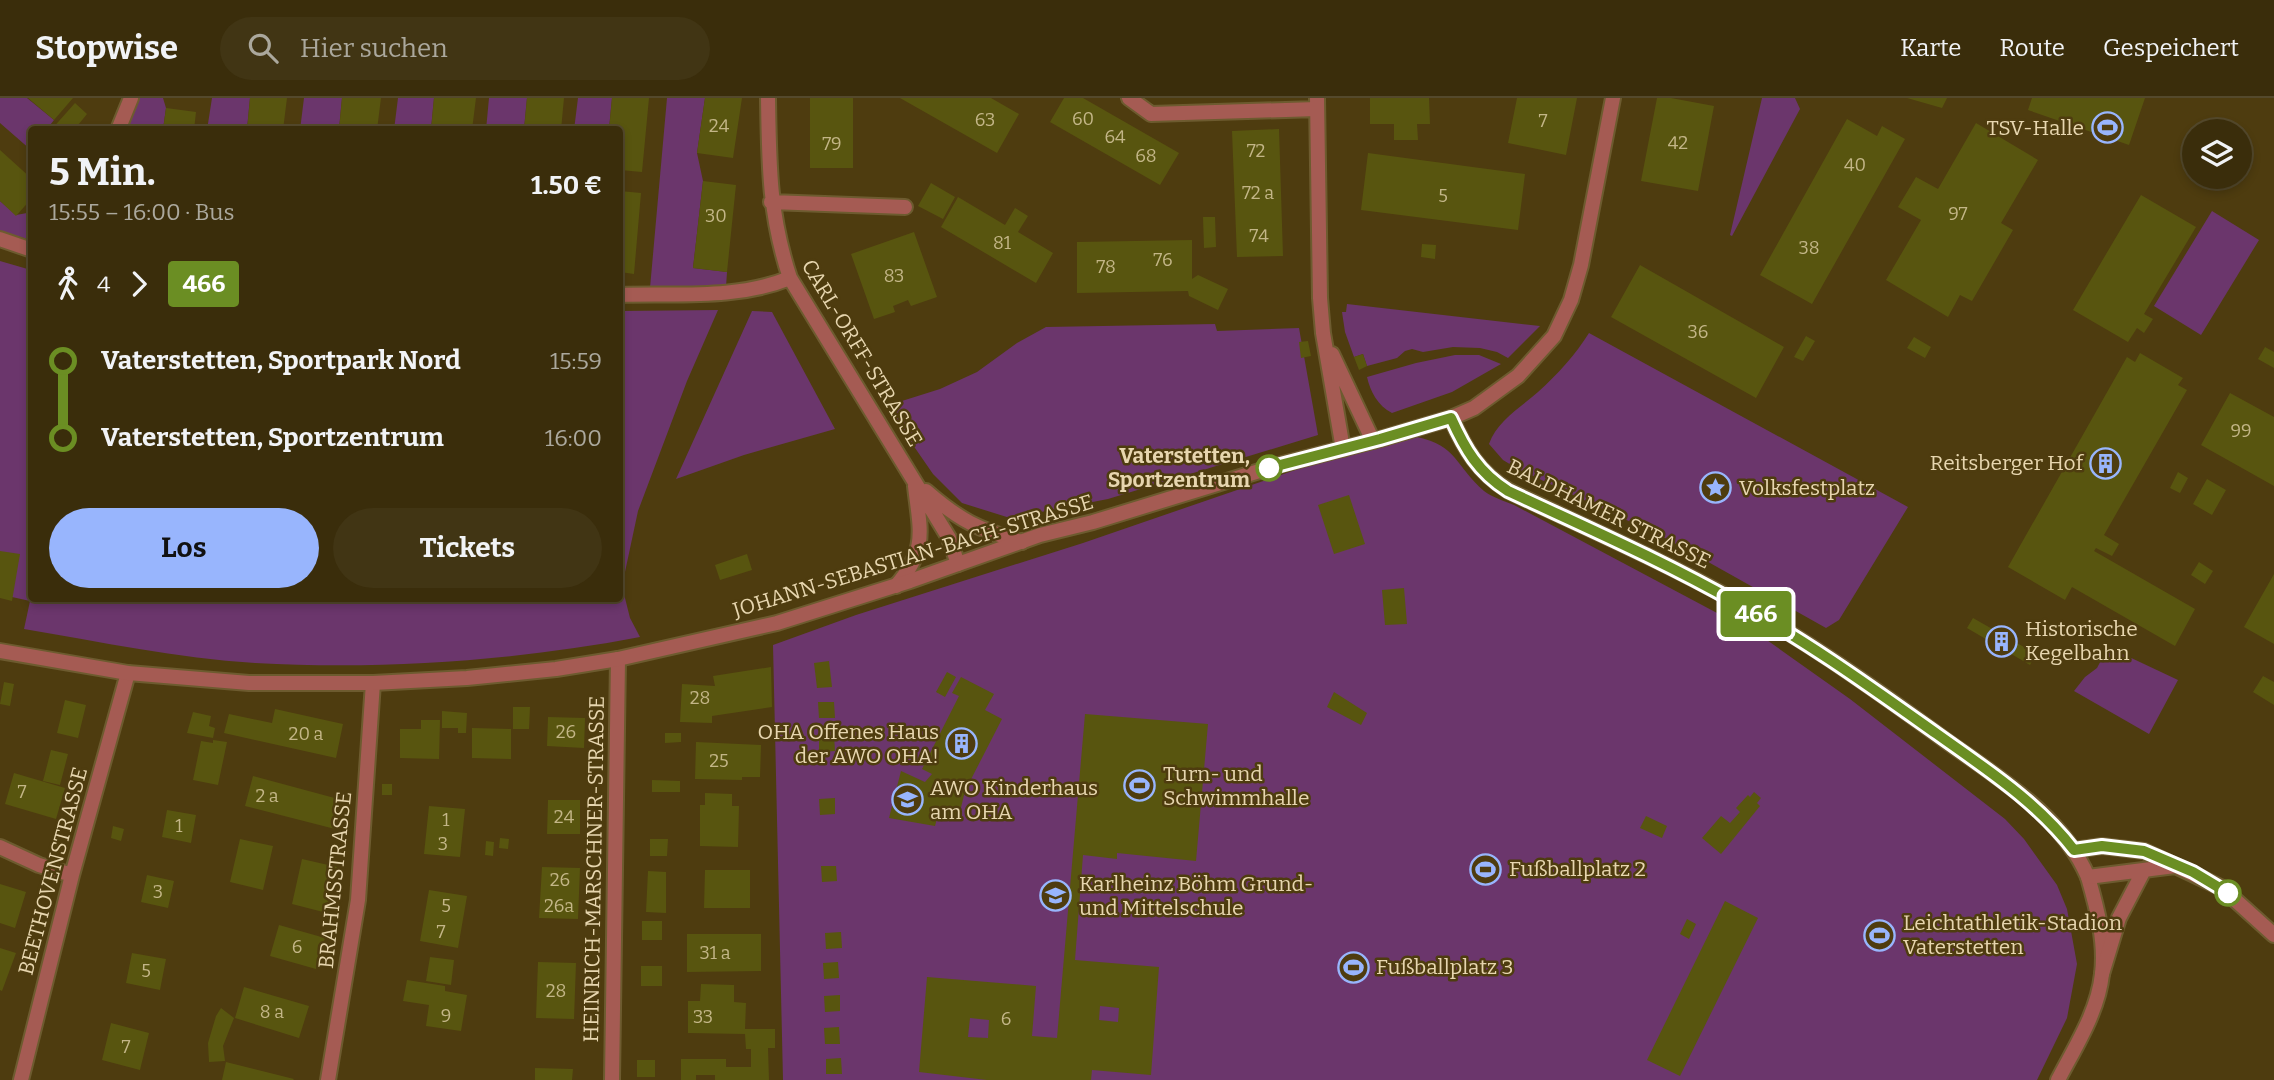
<!DOCTYPE html>
<html lang="de">
<head>
<meta charset="utf-8">
<style>
	:root { --surface:#3a2d0b; --page:#413514; --text:#f1f3f6; --muted:#aba89d; --line:#54492c; --accent:#98b5fd }
	body { margin:0; font-family:Bitter,serif; background:var(--page); color:var(--text); height:100vh; display:flex; flex-direction:column; font-size:26px; white-space:nowrap }
	* { box-sizing:border-box; margin:0 }
	p { font-size:23px; color:var(--muted) }
	.icon { flex:none; width:38px; height:38px; fill:none; stroke:currentColor; stroke-width:2; stroke-linecap:round; stroke-linejoin:round }
	.map { position:relative; flex:1; overflow:hidden }
	.details { position:absolute; left:28px; top:28px; width:595px; height:476px; display:flex; flex-direction:column; background:var(--surface); border-radius:7px; box-shadow:0 4px 10px #0003,0 0 0 2px var(--line) }
	.details>* { flex:none }
	.badge { padding:0 14px; border-radius:5px; font-size:24px; line-height:46px }
	.fabs { position:absolute; left:2182px; top:21px; display:grid; gap:14px }
	.fabs a { display:grid; place-items:center; width:70px; height:70px; border-radius:50%; background:var(--surface); box-shadow:0 4px 10px #0003,0 0 0 2px var(--line); font-size:35px }
	.map>.badge { position:absolute; translate:-50% -50%; box-shadow:0 0 0 4px #fff }
	.legs { display:flex; align-items:center; gap:10px; height:77px; padding:0 21px; font-size:23px }
	.legs p { margin-inline-start:auto }
	.summary { display:flex; align-items:center; justify-content:space-between; height:119px; padding:0 21px }
	h1 { font-size:38px; font-weight:700; line-height:52px }
	.button { display:flex; gap:14px; margin-top:auto; padding:14px 21px }
	.button a { flex:1; height:80px; border-radius:42px; background:var(--accent); color:#111; font-size:28px; font-weight:700; line-height:80px; text-align:center }
	.button a+a { background:var(--page); color:var(--text) }
	ul { padding:0 21px; list-style:none }
	li { display:flex; align-items:center; gap:24px; height:77px; font-size:26px }
	li i { display:grid; place-items:center; width:10px; height:100%; margin:0 9px; background:currentColor }
	li i::after { content:''; width:18px; height:18px; margin:-9px; border:5px solid; border-radius:50%; background:var(--surface) }
	li p { margin-inline-start:auto }
	li:first-child i { background:linear-gradient(#0000 50%,currentColor 0) }
	li:last-child i { background:linear-gradient(currentColor 50%,#0000 0) }
	header { display:flex; align-items:center; gap:42px; box-sizing:border-box; height:98px; padding:0 35px; background:var(--surface); border-bottom:2px solid var(--line) }
	header strong { font-size:33px }
	nav { display:flex; gap:38px; margin-inline-start:auto; font-size:24px }
	.search { width:490px; height:63px; background:var(--page); display:flex; align-items:center; gap:18px; box-sizing:border-box; padding:0 24px; border-radius:38px; color:var(--muted); font-size:26px }
	.map>svg:first-child { display:block }
</style>
</head>
<body>
<header>
<strong>Stopwise</strong>
<div class="search"><svg class="icon" aria-label="search" viewBox="0 0 24 24"><circle cx="10" cy="10" r="6"/><path d="M15 15l6 6"/></svg>Hier suchen</div>
<nav><a>Karte</a><a>Route</a><a>Gespeichert</a></nav>
</header>
<div class="map">
<svg width="2274" height="982" viewBox="0 0 2274 982">
	<rect width="100%" height="100%" fill="#4e3c0f"/>
	<path fill="#6b366c" d="M0 0H27L54 22 47 31 32 32 31 52 0 25Z
		M135 0H163L166 10 163 31 122 32Z
		M212 0H250L247 31 207 32Z
		M304 0H342L339 31 300 32Z
		M398 0H434L431 31 394 32Z
		M489 0H527L524 31 486 32Z
		M578 0H612L609 31 574 32Z
		M667 0H705L697 55 703 83 693 170 727 174 726 189 650 190Z
		M1762 0H1795L1800 11 1732 138 1730 137Z
		M0 103 16 117 27 115 31 119V142L0 133Z
		M2212 113 2259 142 2201 237 2154 208Z
		M0 163 31 172 32 500H620V213L718 212 687 283 638 413 622 488 630 520 640 539C514 563 383 572 255 565 177 560 101 544 24 531L30 503 12 499 0 492Z
		M1347 206 1540 228 1508 260 1497 254 1480 250 1453 249 1423 254 1412 251 1405 253 1397 260 1367 268 1363 256 1354 259 1345 234 1342 214H1346Z
		M752 213 772 214 835 331 744 357 676 381Z
		M1215 226 1217 233 1299 230 1318 337 1108 401 1010 420 962 405 933 376 886 308 940 291 977 274 1017 245 1046 229Z
		M1589 235 1908 409 1839 522 1826 530 1669 442 1518 371 1503 362 1489 346C1497 323 1520 310 1538 294 1557 277 1576 256 1589 235Z
		M1455 257H1479L1501 266 1452 294 1392 315C1378 308 1370 293 1367 279L1416 265Z
		M1417 339C1457 347 1456 369 1484 393 1492 399 1504 403 1514 407L1764 540 1850 601 2005 721 2024 741 2057 787 2067 811 2077 866 2067 920 2037 982H783L773 547 856 517 1083 445 1301 370Z
		M2108 549 2178 582 2149 636 2074 593 2085 579 2097 570Z"/>
	<path fill="#58550f" fill-rule="evenodd" d="M28 0H73L54 22Z
		M250 0H287L283 32H247Z
		M342 0H381L377 32H339Z
		M434 0H476L472 32H431Z
		M527 0H564L561 32H524Z
		M612 0H649L642 74 620 72V32H609Z
		M705 0H742L733 60 697 55Z
		M810 0H853V70H810Z
		M900 0H991L1019 16 997 55Z
		M1064 0H1083L1179 55 1160 87 1050 24Z
		M1370 0H1429L1430 26H1417L1418 42H1394V26H1370Z
		M1517 0H1577L1566 57 1508 45Z
		M1657 0H1671L1714 8 1698 93 1641 83Z
		M1907 0H1947L1942 10Z
		M2032 0H2145L2129 47 2028 12Z
		M75 5 87 16 74 32H51Z
		M166 10 196 14 194 32H163Z
		M1847 21 1877 38 1882 28 1905 41 1812 206 1760 177Z
		M1976 25 2038 62 2001 125 2013 132 1972 203 1960 197 1948 219 1886 182 1921 122 1898 109 1916 79 1938 91Z
		M1279 31 1283 158 1237 159 1232 33Z
		M0 52 32 81V100L16 118 0 103Z
		M1368 55 1525 76 1518 132 1361 112Z
		M703 83 736 87 727 174 693 170Z
		M931 85 955 99 943 121 918 108Z
		M620 93 641 95 634 176 620 174Z
		M2141 97 2196 129 2144 216 2153 221 2144 235 2137 230 2128 244 2073 212Z
		M958 99 1005 127 1015 110 1028 118 1018 134 1053 155 1036 185 941 129Z
		M1203 119H1215L1216 149 1204 150Z
		M914 134 937 199 911 208 908 202 893 208 895 214 874 221 851 156Z
		M1192 142V181L1198 177 1228 191 1218 212 1189 198 1188 193 1077 195V144Z
		M1422 146 1436 147 1435 161 1421 159Z
		M1640 167 1784 249 1756 300 1611 219Z
		M1806 238 1815 243 1803 263 1794 259Z
		M1914 239 1931 249 1925 260 1907 250Z
		M1308 243 1311 258 1301 260 1299 244Z
		M2265 249 2274 254V270L2258 261Z
		M2140 255 2183 280 2178 287 2187 292 2104 437 2119 446 2112 458 2096 450 2094 453 2195 511 2175 548 2072 489 2065 502 2008 469 2127 259 2135 264Z
		M1363 256 1367 268 1359 272 1354 259Z
		M2230 295 2274 319V388L2201 347Z
		M2178 374 2188 380 2180 395 2170 390Z
		M2207 381 2226 392 2212 417 2193 406Z
		M1349 397 1365 446 1334 456 1318 407Z
		M0 453 20 456 12 503 0 500Z
		M747 456 752 472 720 482 715 467Z
		M2199 464 2213 473 2205 486 2191 477Z
		M2274 476V546L2244 529Z
		M1404 490 1407 526 1385 527 1382 492Z
		M1973 520 2036 556 2030 567 1967 530Z
		M829 563 832 589 817 590 814 565Z
		M771 569 772 609 712 618V625L680 624 682 586 715 588 713 578Z
		M947 574 956 579 945 599 936 594Z
		M2263 578 2274 584V607L2253 594Z
		M961 579 994 596 985 612 1002 621 965 693 958 722 938 717 935 728 889 720 901 673 925 684 932 676 922 671 959 598 952 595Z
		M4 584 14 586 10 608 0 606Z
		M1334 594 1367 615 1361 627 1327 609Z
		M65 602 86 607 78 640 57 635Z
		M818 604H834L835 620H819Z
		M513 609H530L529 631H513Z
		M275 611 343 626 336 660 224 635 229 616 272 625Z
		M442 613 467 615 466 635H458V630H442Z
		M193 614 211 618 209 628 215 630 213 640 187 635Z
		M1085 616 1208 626 1196 763 1117 755V761L1083 757 1075 862 1159 869 1151 977 1092 972 1091 982H987L919 974 927 879 1036 888 1032 938 1057 940ZM1100 908 1119 910 1118 924 1099 922ZM970 920 989 922 988 940 968 939Z
		M548 619 585 620 584 650 547 648Z
		M421 622H440L439 661 400 660V631H421Z
		M472 630 511 631V661L472 660Z
		M665 635H681V644L665 645Z
		M834 637 835 653 819 654V638Z
		M213 642 227 644 218 687 193 682 201 643 213 645Z
		M696 644 761 647 760 679H742V682L695 681Z
		M51 652 68 656 60 687 43 683Z
		M14 675 65 690 56 721 5 706Z
		M253 678 342 702 335 731 245 708Z
		M652 682 680 683V694H652Z
		M382 686H392V697H382Z
		M1754 694 1761 700 1757 705 1760 708 1721 756 1702 740 1721 718 1730 725 1740 714 1736 710 1748 697 1750 699Z
		M705 695 732 696V708H739L738 749 700 748V707H705Z
		M835 700V716L820 717 819 701Z
		M548 702H580V736H547Z
		M429 708 465 711 460 759 424 756Z
		M167 712 196 717 191 745 162 739Z
		M1646 718 1667 728 1662 740 1640 730Z
		M113 728 124 731 121 743 111 740Z
		M500 740 509 741 508 751 499 750Z
		M240 741 273 748 263 792 230 784Z
		M650 741H668L667 758H650Z
		M486 743 494 744 493 758 485 757Z
		M302 761 337 769 327 815 292 806Z
		M821 768H836L837 783 822 784Z
		M542 769 580 770 578 821 539 820Z
		M705 772H750V810H704Z
		M648 773 666 774V815L646 814Z
		M147 777 174 783 168 810 141 804Z
		M0 786 26 794 15 830 0 825Z
		M429 792 467 798 458 850 420 843Z
		M1725 803 1758 820 1680 978 1647 962Z
		M1687 821 1696 826 1689 841 1680 836Z
		M642 823H662V842H642Z
		M279 827 325 840 316 871 270 858Z
		M841 834 842 850 826 851 825 835Z
		M687 836H761V873L687 874Z
		M0 850 16 855 2 893 0 892Z
		M132 855 166 861 160 892 126 885Z
		M430 859 454 862 451 887 426 883Z
		M538 864 576 865 574 921 536 920Z
		M838 864 839 880 824 881 823 865Z
		M641 868H662V888H641Z
		M407 882 445 888V893L467 897 461 933 426 928 429 907 403 903Z
		M701 886 734 887V904L746 905 745 931H775V950H768L769 982H715V977H696V982H681V961H726V969H751V951H746L745 936 688 935V903H700Z
		M244 889 309 908 299 940 235 920Z
		M840 897V913L825 914 824 898Z
		M221 910 234 920 223 948 225 963 209 964 208 945 216 918Z
		M111 925 149 935 140 972 102 962Z
		M839 929 840 946H825L824 930Z
		M841 960 842 976H826V961Z
		M637 962H655V979H637Z
		M226 964 294 981 293 982H222Z
		M535 970 573 971 572 982H535Z"/>
	<g fill="none" stroke-linecap="round" stroke-linejoin="round">
		<defs>
			<path id="minor" d="M768 0C769 66 769 117 790 180L949 440 958 466
				M1129 0 1151 16 1317 11
				M1317 0 1320 200 1323 235 1343 351
				M118 32 131 0
				M771 104 905 109
				M0 141 32 152
				M620 197C676 195 736 202 790 180
				M1332 256 1373 343
				M926 393C959 422 979 432 1022 444
				M896 488C928 451 920 433 915 388
				M0 749 39 767 72 777
				M21 982 72 777 128 575
				M328 982 358 802 373 585
				M612 982 618 561
				M2058 982C2075 949 2098 914 2102 876 2106 844 2097 810 2088 779"/>
			<path id="tertiary" d="M1451 320C1465 351 1478 374 1509 393 1585 429 1663 463 1737 504 1810 545 1878 593 1945 642 1998 680 2061 716 2088 779L2175 768
				M0 553 128 575 249 585H373L467 580 556 571 618 561 777 525 910 483 1040 437 1093 424 1279 367 1380 341 1451 320 1474 310 1518 278 1554 238 1571 202 1581 167 1613 0
				M2074 752 2102 748 2144 753 2222 790 2274 837
				M2102 876 2119 820 2143 774"/>
		</defs>
		<use href="#minor" stroke="#6d5b2f" stroke-width="18"/>
		<use href="#tertiary" stroke="#6d5b2f" stroke-width="18"/>
		<use href="#minor" stroke="#a55b53" stroke-width="14"/>
		<use href="#tertiary" stroke="#a55b53" stroke-width="14"/>
	</g>
	<g fill="none" stroke-linecap="round" stroke-linejoin="round">
		<defs>
			<path id="line-1" d="M1269 370 1380 341 1451 320C1465 351 1478 374 1508 393 1585 429 1663 463 1737 505 1807 543 1872 590 1937 636 1986 671 2036 703 2074 752L2102 748 2144 753 2193 774 2228 795"/>
		</defs>
		<use href="#line-1" stroke="#fff" stroke-width="16"/>
		<use href="#line-1" stroke="#6b8e23" stroke-width="10"/>
	</g>
	<defs>
		<symbol id="stadium-ring" viewBox="-11 -11 22 22"><circle r="9.5" fill="#4e3c0f" stroke="#98b5fd" stroke-width="1.5"/><path d="M0-5a6.5 5 0 1 0 0 10a6.5 5 0 1 0 0-10ZM-3.5-1.8h7v3.6h-7Z" fill="#98b5fd"/></symbol>
		<symbol id="building-ring" viewBox="-11 -11 22 22"><circle r="9.5" fill="#4e3c0f" stroke="#98b5fd" stroke-width="1.5"/><path d="M-4-6H4V6H1V3H-1V6H-4ZM-2.5-4.3h1.7v1.8h-1.7ZM.8-4.3h1.7v1.8H.8ZM-2.5-1h1.7V.8h-1.7ZM.8-1h1.7V.8H.8Z" fill="#98b5fd"/></symbol>
		<symbol id="sight-ring" viewBox="-11 -11 22 22"><circle r="9.5" fill="#4e3c0f" stroke="#98b5fd" stroke-width="1.5"/><path d="M0-6L1.8-2.2L6-1.7L2.9 1.2L3.7 5.4L0 3.3L-3.7 5.4L-2.9 1.2L-6-1.7L-1.8-2.2Z" fill="#98b5fd"/></symbol>
		<symbol id="school-ring" viewBox="-11 -11 22 22"><circle r="9.5" fill="#4e3c0f" stroke="#98b5fd" stroke-width="1.5"/><path d="M0-5L7-2L0 1L-7-2ZM-4 1L0 2.5L4 1V4Q0 6-4 4Z" fill="#98b5fd"/></symbol>
	</defs>
	<g fill-rule="evenodd">
		<use href="#stadium-ring" x="2090" y="12" width="35" height="35"/>
		<use href="#building-ring" x="2088" y="348" width="35" height="35"/>
		<use href="#sight-ring" x="1698" y="372" width="35" height="35"/>
		<use href="#building-ring" x="1984" y="526" width="35" height="35"/>
		<use href="#building-ring" x="944" y="628" width="35" height="35"/>
		<use href="#stadium-ring" x="1122" y="670" width="35" height="35"/>
		<use href="#school-ring" x="890" y="684" width="35" height="35"/>
		<use href="#stadium-ring" x="1468" y="754" width="35" height="35"/>
		<use href="#school-ring" x="1038" y="780" width="35" height="35"/>
		<use href="#stadium-ring" x="1862" y="820" width="35" height="35"/>
		<use href="#stadium-ring" x="1336" y="852" width="35" height="35"/>
	</g>
	<g fill="#fff" stroke="#6b8e23" stroke-width="3.5">
		<circle cx="1269" cy="370" r="12"/>
		<circle cx="2228" cy="795" r="12"/>
	</g>
	<g text-anchor="middle" dominant-baseline="central" stroke-width="5" stroke-linejoin="round" paint-order="stroke">
		<g font-size="18" fill="#c3b687">
			<text x="1083" y="21">60</text>
			<text x="985" y="22">63</text>
			<text x="1543" y="23">7</text>
			<text x="719" y="28">24</text>
			<text x="1115" y="39">64</text>
			<text x="1678" y="45">42</text>
			<text x="832" y="46">79</text>
			<text x="1256" y="53">72</text>
			<text x="1146" y="58">68</text>
			<text x="1855" y="67">40</text>
			<text x="1258" y="95">72 a</text>
			<text x="1443" y="98">5</text>
			<text x="1958" y="116">97</text>
			<text x="716" y="118">30</text>
			<text x="1259" y="138">74</text>
			<text x="1002" y="145">81</text>
			<text x="1809" y="150">38</text>
			<text x="1163" y="162">76</text>
			<text x="1106" y="169">78</text>
			<text x="894" y="178">83</text>
			<text x="1698" y="234">36</text>
			<text x="2241" y="333">99</text>
			<text x="700" y="600">28</text>
			<text x="566" y="634">26</text>
			<text x="306" y="636">20 a</text>
			<text x="719" y="663">25</text>
			<text x="22" y="694">7</text>
			<text x="267" y="698">2 a</text>
			<text x="564" y="719">24</text>
			<text x="446" y="722">1</text>
			<text x="179" y="728">1</text>
			<text x="443" y="746">3</text>
			<text x="560" y="782">26</text>
			<text x="158" y="794">3</text>
			<text x="446" y="808">5</text>
			<text x="559" y="808">26a</text>
			<text x="441" y="834">7</text>
			<text x="297" y="849">6</text>
			<text x="715" y="855">31 a</text>
			<text x="146" y="873">5</text>
			<text x="556" y="893">28</text>
			<text x="272" y="914">8 a</text>
			<text x="446" y="918">9</text>
			<text x="703" y="919">33</text>
			<text x="1006" y="921">6</text>
			<text x="126" y="949">7</text>
		</g>
		<g font-size="21" fill="#e7d6af" stroke="#4e3c0f" text-anchor="start">
			<text x="2084" y="30" text-anchor="end">TSV-Halle</text>
			<text x="2083" y="365" text-anchor="end">Reitsberger Hof</text>
			<text x="1739" y="390">Volksfestplatz</text>
			<text x="2025" y="531">Historische<tspan x="2025" dy="24">Kegelbahn</tspan></text>
			<text x="939" y="634" text-anchor="end">OHA Offenes Haus<tspan x="939" dy="24">der AWO OHA!</tspan></text>
			<text x="1163" y="676">Turn- und<tspan x="1163" dy="24">Schwimmhalle</tspan></text>
			<text x="930" y="690">AWO Kinderhaus<tspan x="930" dy="24">am OHA</tspan></text>
			<text x="1509" y="771">Fußballplatz 2</text>
			<text x="1079" y="786">Karlheinz Böhm Grund-<tspan x="1079" dy="24">und Mittelschule</tspan></text>
			<text x="1903" y="825">Leichtathletik-Stadion<tspan x="1903" dy="24">Vaterstetten</tspan></text>
			<text x="1376" y="869">Fußballplatz 3</text>
		</g>
		<g font-size="21" fill="#e7d6af" stroke="#4e3c0f">
			<text transform="translate(862 255) rotate(59)">CARL-ORFF-STRASSE</text>
			<text transform="translate(1609 416) rotate(26)">BALDHAMER STRASSE</text>
			<text transform="translate(913 458) rotate(-17)">JOHANN-SEBASTIAN-BACH-STRASSE</text>
			<text transform="translate(594 771) rotate(-89)">HEINRICH-MARSCHNER-STRASSE</text>
			<text transform="translate(53 773) rotate(-75)">BEETHOVENSTRASSE</text>
			<text transform="translate(335 782) rotate(-84)">BRAHMSSTRASSE</text>
		</g>
		<g font-size="21" font-weight="bold" fill="#e7d6af" stroke="#4e3c0f" text-anchor="end">
			<text x="1250" y="358">Vaterstetten,<tspan x="1250" dy="24">Sportzentrum</tspan></text>
		</g>
	</g>
</svg>
<div class="fabs">
<a><svg class="icon" aria-label="layers" viewBox="0 0 24 24"><path d="M12 4l9 5-9 5-9-5zM3 14l9 5 9-5"/></svg></a>
</div>
<b class="badge" style="left:1756px;top:516px;background:#6b8e23;color:#fff">466</b>
<section class="details">
<div class="summary"><div><h1>5 Min.</h1><p>15:55 – 16:00 · Bus</p></div><b>1.50 €</b></div>
<div class="legs"><svg class="icon" aria-label="walk" viewBox="0 0 24 24"><circle cx="13" cy="4" r="2"/><path d="M13 8l-2 6 4 7M11 14l-3 7M7 12l3-4h3l4 4"/></svg>4<svg class="icon" aria-label="forward" viewBox="0 0 24 24"><path d="M9 5l7 7-7 7"/></svg><b class="badge" style="background:#6b8e23;color:#fff">466</b></div>
<ul>
<li><i style="color:#6b8e23"></i><b>Vaterstetten, Sportpark Nord</b><p>15:59</p></li>
<li><i style="color:#6b8e23"></i><b>Vaterstetten, Sportzentrum</b><p>16:00</p></li>
</ul>
<div class="button"><a>Los</a><a>Tickets</a></div>
</section>
</div>
</body>
</html>
